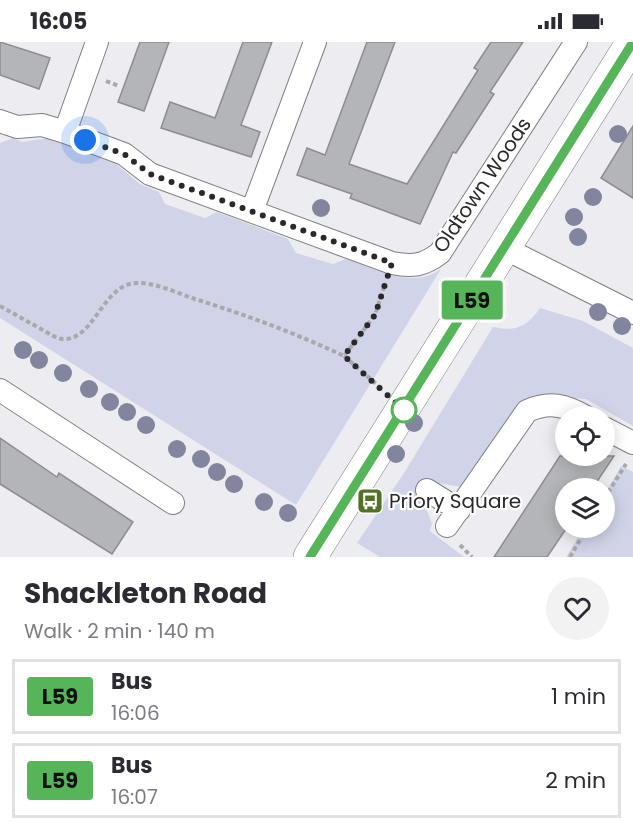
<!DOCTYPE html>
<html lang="en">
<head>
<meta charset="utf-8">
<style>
	:root { --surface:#fff; --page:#f2f2f3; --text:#2b2b33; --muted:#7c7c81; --line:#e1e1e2 }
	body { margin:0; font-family:Poppins,sans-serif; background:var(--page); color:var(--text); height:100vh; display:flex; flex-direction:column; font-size:22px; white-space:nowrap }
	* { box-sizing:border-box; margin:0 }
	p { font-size:20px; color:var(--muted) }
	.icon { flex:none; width:33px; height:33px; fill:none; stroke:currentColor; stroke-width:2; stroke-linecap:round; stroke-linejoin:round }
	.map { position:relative; height:515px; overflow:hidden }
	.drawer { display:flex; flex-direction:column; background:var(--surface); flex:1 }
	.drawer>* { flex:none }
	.badge { padding:0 12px; border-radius:4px; font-size:21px; line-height:39px }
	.fabs { position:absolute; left:555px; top:364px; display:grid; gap:12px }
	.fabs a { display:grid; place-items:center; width:60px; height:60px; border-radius:50%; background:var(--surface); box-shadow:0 3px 15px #0003; font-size:30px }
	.you { position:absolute; width:30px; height:30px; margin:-15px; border:4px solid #fff; border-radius:50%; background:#1a73e8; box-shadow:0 0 0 9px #1a73e833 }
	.map>.badge { position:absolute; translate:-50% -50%; box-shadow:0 0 0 3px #fff }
	.round { display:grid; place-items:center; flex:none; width:63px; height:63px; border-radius:32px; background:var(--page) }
	.headline { display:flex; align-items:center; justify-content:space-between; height:102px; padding:0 24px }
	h1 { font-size:28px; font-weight:700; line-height:45px }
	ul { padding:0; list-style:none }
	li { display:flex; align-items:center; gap:18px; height:75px; margin:0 12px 9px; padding:0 12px; border:3px solid var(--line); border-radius:0px }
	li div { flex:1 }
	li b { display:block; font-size:22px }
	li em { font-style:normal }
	li .badge { min-width:66px; font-weight:700; text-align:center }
	.status { display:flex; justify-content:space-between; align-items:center; height:42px; padding:0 30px; background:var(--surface); direction:ltr }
	.status svg { height:16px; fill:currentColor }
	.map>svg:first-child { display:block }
</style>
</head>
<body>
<div class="status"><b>16:05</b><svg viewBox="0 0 49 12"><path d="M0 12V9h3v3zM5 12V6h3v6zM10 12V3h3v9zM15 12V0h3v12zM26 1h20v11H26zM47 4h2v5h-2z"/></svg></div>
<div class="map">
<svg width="633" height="515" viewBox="0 0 633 515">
	<rect width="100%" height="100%" fill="#ededf1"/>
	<path fill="#d1d4e8" d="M13 96 22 100 49 96 116 122 140 142 159 150 165 162 205 176 217 170 288 197 296 211 333 222 346 217C376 227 412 248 441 227L296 463 0 276V101Z
		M540 266 583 279 633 306V384L586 357 557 355 461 445 438 441 429 436 416 453 425 463 432 482 430 489 464 515H380L357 501 404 431 493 285C515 290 527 285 540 266Z
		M621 424 633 430V515H566L584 486H604L605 452Z"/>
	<path fill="#b4b5b8" stroke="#8c8d90" stroke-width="1.5" d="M0 0 50 16 39 47 0 33Z
		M140 0H169L144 69 118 60Z
		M243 0H272L241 83 260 90 251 115 161 86 170 60 215 76Z
		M367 0H395L349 122 407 142 478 28 474 26 491 0H523L490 50 494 52 456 111 453 110 420 182 350 156 352 152 297 133 307 106 325 113Z
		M633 84V156L601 136Z
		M0 396 57 435 59 431 133 480 112 512 0 442Z
		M560 414H614L592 447H566V487L547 515H494Z"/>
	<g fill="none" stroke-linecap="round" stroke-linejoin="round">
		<defs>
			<path id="street" d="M0 79 17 85 42 83 65 90 124 112 150 132 392 221C412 225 423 224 440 211L576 0
				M65 90 97 0
				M252 169 315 0
				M504 206 633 271
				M0 348 173 461
				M604 386 633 401
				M427 448 459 468
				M447 484 527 369C550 359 565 363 586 375"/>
			<path id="secondary" d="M310 515 633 0"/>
		</defs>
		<use href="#street" stroke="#7e7f82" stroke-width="24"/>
		<use href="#secondary" stroke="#7e7f82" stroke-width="34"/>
		<path stroke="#a9a9ac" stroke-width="4" stroke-dasharray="4.5 3" stroke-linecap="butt" d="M106 39 119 44
			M0 264 57 296C94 306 101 240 138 241 157 241 177 251 195 257 246 273 295 291 344 314L375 273 385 242
			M344 314 382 347
			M604 457 626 422
			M460 503 472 515
			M570 515 587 486"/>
		<use href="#street" stroke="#fff" stroke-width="22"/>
		<use href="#secondary" stroke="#fff" stroke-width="33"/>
	</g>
	<g fill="#83859e">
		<circle cx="618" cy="92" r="9"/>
		<circle cx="593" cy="155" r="9"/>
		<circle cx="321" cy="166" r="9"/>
		<circle cx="574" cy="175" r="9"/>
		<circle cx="578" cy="195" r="9"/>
		<circle cx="491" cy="263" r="9"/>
		<circle cx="598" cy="270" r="9"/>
		<circle cx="622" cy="284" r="9"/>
		<circle cx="23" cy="308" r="9"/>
		<circle cx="39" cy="318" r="9"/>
		<circle cx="63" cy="331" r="9"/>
		<circle cx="89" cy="347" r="9"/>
		<circle cx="110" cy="360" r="9"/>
		<circle cx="127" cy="370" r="9"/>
		<circle cx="414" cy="381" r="9"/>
		<circle cx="146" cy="383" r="9"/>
		<circle cx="177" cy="407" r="9"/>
		<circle cx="396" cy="412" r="9"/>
		<circle cx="201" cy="417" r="9"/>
		<circle cx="217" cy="430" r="9"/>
		<circle cx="234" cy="442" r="9"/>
		<circle cx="264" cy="460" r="9"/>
		<circle cx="288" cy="471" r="9"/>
	</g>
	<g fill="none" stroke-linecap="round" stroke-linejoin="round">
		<defs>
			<path id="line" d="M310 515 633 0"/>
		</defs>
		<use href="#line" stroke="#fff" stroke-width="14"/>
		<use href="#line" stroke="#56b559" stroke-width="9"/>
		<path stroke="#29292b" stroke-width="6" stroke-dasharray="0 10.8" d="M85 98 124 112 150 132 392 221 375 273 344 314 404 368"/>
	</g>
	<defs>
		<symbol id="bus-square" viewBox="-11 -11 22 22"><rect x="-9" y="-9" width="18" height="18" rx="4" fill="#537125" stroke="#fff"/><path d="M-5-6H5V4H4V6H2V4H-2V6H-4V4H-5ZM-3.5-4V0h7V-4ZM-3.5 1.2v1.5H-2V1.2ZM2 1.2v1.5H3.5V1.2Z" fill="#fff"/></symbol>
	</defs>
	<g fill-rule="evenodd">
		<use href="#bus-square" x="355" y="444" width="30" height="30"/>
	</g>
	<circle fill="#fff" stroke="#56b559" stroke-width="3" cx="404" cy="368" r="12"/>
	<g text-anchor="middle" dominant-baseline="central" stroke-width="4.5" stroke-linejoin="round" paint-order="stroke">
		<g font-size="20" fill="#29292b" stroke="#fff">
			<text transform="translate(482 143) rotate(-56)">Oldtown Woods</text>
		</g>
		<g font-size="20" fill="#29292b" stroke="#fff" text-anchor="start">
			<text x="389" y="459">Priory Square</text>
		</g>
	</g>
</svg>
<div class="fabs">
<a><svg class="icon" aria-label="locate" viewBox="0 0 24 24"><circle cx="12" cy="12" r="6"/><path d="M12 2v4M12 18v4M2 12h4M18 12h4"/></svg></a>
<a><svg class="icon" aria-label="layers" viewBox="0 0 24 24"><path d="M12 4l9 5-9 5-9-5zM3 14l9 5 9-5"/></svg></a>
</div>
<div class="you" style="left:85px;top:98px"></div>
<b class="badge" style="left:472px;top:258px;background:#56b559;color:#111">L59</b>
</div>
<section class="drawer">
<div class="headline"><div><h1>Shackleton Road</h1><p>Walk · 2 min · 140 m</p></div><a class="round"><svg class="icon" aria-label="heart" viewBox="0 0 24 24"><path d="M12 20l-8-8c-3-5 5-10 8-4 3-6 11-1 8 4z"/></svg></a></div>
<ul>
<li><span class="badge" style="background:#56b559;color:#111">L59</span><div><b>Bus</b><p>16:06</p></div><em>1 min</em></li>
<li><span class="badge" style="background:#56b559;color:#111">L59</span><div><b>Bus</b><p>16:07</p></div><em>2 min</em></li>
</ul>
</section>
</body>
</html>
